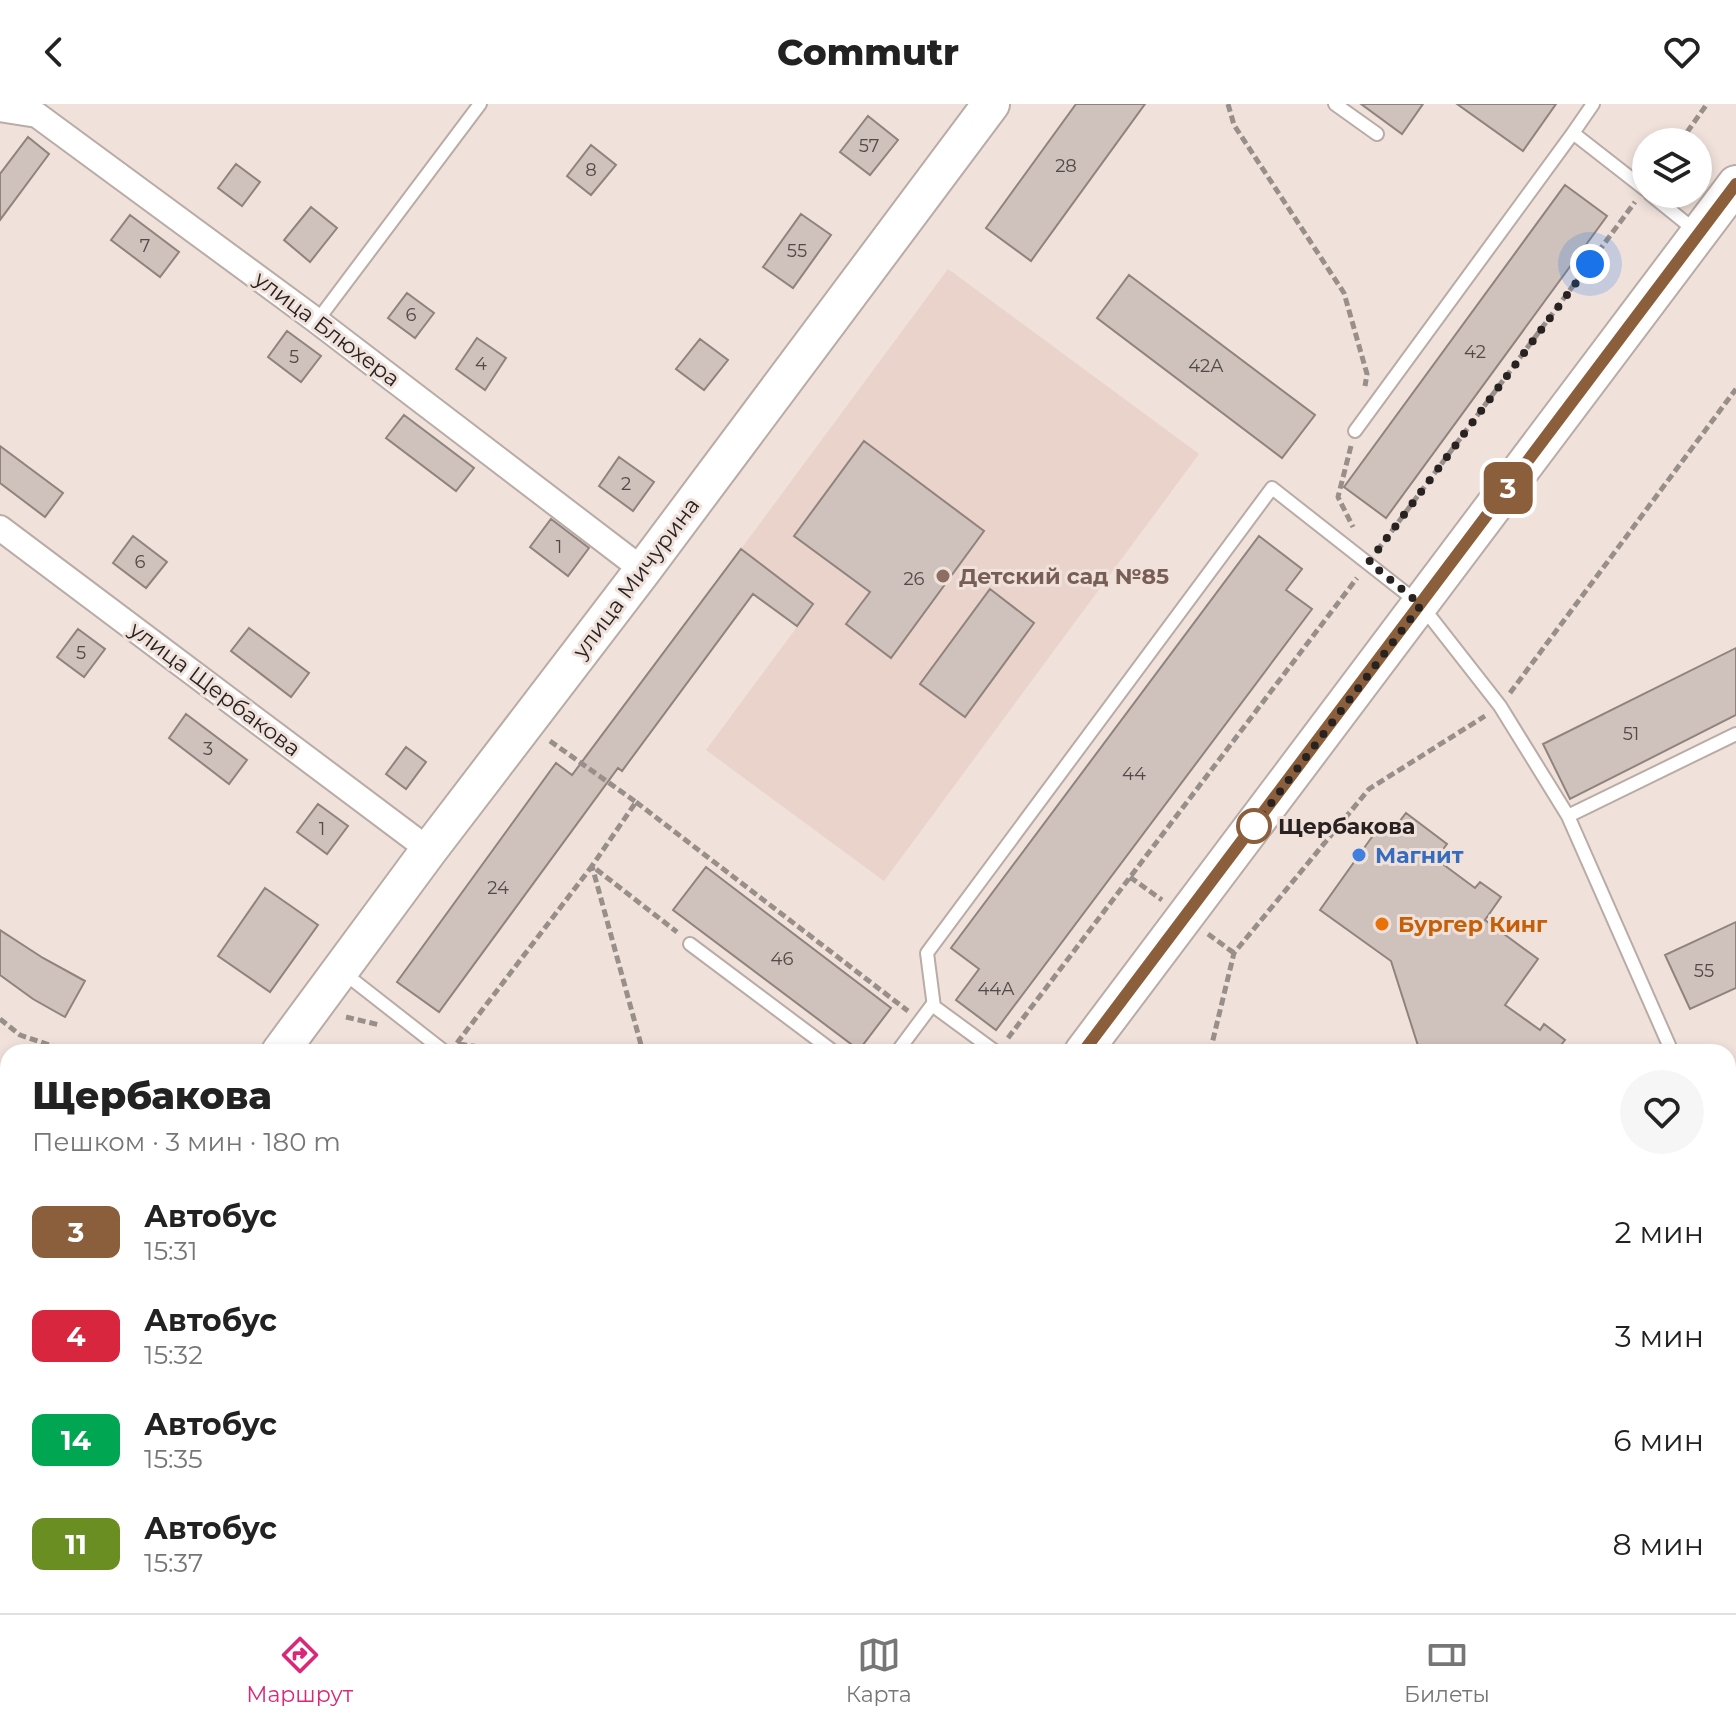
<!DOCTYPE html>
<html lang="ru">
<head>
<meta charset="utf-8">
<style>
	:root { --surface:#fff; --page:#f6f6f6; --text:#222; --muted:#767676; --line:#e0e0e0; --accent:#db2777 }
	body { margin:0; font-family:Montserrat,sans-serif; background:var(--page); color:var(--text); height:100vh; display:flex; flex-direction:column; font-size:30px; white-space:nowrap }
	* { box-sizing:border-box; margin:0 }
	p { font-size:26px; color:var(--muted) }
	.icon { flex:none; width:44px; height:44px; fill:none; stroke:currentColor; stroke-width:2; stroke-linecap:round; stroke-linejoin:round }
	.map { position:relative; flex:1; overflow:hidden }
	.sheet { position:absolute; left:0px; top:940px; width:1736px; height:570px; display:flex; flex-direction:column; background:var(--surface); border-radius:24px 24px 0 0; box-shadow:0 4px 12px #0003 }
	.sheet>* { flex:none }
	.badge { padding:0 16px; border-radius:12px; font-size:28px; line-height:52px }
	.tools { position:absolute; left:1632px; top:24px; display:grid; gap:16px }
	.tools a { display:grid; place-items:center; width:80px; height:80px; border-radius:50%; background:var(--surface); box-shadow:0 4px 12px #0003; font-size:40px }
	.you { position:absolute; width:40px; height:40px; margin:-20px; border:6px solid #fff; border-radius:50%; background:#1a73e8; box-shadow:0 0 0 12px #1a73e833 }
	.map>.badge { position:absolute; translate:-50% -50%; box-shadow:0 0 0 4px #fff }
	.round { display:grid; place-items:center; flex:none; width:84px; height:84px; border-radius:42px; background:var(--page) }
	.summary { display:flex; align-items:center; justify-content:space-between; height:136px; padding:0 32px }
	h1 { font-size:38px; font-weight:800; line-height:60px }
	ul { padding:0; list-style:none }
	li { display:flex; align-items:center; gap:24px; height:104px; padding:0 32px }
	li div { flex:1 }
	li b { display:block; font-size:30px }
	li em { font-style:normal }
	li .badge { min-width:88px; font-weight:700; text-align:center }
	header { display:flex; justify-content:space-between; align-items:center; height:104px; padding:0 32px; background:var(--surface); font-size:36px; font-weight:800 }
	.dock { display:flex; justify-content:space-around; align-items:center; height:112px; border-top:2px solid var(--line); background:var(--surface); font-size:22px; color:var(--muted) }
	.dock a { display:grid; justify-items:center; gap:4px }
	.dock .current { color:var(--accent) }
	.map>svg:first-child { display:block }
</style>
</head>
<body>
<header><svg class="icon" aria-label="back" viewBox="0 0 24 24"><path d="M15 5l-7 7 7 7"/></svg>Commutr<svg class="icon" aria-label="heart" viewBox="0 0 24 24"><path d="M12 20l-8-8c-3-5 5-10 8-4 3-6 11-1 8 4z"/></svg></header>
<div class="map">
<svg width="1736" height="1509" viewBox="0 0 1736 1509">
	<rect width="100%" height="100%" fill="#f0e1db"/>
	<path fill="#e9d3ca" d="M948 165 1199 350 884 777 706 646 814 500 741 445Z
		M1736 1171V1264L1728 1258V1182Z
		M1728 1495 1736 1501V1509H1446L1452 1502H1728Z"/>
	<path fill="#cfc1bb" stroke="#90837e" stroke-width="2" d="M1076 0H1145L1031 157 986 124Z
		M1361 0H1423L1402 30Z
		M1457 0H1556L1523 47Z
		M868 12 898 36 870 71 840 48Z
		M28 33 49 50 0 116V70Z
		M591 41 616 61 591 91 567 72Z
		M236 60 260 78 242 102 218 84Z
		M1565 81 1607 112 1386 414 1344 383Z
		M311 103 337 124 310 158 284 136Z
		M801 110 831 131 793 184 763 163Z
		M130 111 179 148 160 173 111 136Z
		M1129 171 1315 311 1282 354 1097 214Z
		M407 189 434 209 415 234 388 214Z
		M287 227 321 252 301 278 268 253Z
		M477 234 506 254 485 286 456 265Z
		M700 235 728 256 704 286 676 265Z
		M404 311 474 364 456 387 386 334Z
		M864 337 984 427 891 554 846 520 870 488 794 432Z
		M0 342 63 389 45 413 0 379Z
		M619 353 654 378 633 407 599 382Z
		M551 415 589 444 568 472 530 443Z
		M133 432 167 458 146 484 113 459Z
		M1259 432 1302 465 1286 486 1312 505 996 926 956 896 979 865 951 844Z
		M741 445 813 500 797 522 753 490 622 667 618 664 439 908 397 878 556 659 572 671Z
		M990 485 1034 519 965 613 920 580Z
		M249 524 309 569 291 593 231 547Z
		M78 525 105 545 84 573 57 553Z
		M1736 544V611L1570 695 1543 640Z
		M186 610 247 656 229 680 169 634Z
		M406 643 426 658 406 685 386 670Z
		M318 700 348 722 327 750 297 728Z
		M1406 709 1447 740 1436 755 1475 784 1480 778 1501 793 1485 816 1538 855 1505 901 1540 926 1544 920 1565 936 1561 941 1571 948H1420L1391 857 1320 806 1379 723 1390 730Z
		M706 763 891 904 859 946 673 806Z
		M265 784 318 821 270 888 218 852Z
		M1736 818V884L1690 905 1665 851Z
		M0 826 43 854 85 877 65 913 33 895 0 871Z"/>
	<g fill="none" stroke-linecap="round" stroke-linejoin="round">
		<defs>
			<path id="lane" d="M1335 0 1377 30
				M1593 0 1573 29 1646 86
				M1650 90 1697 128
				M317 217 480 0
				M1355 327 1573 29
				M1568 712 1736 630
				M690 840 834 948
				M344 869 445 948
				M934 903 927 849 1272 384 1421 501 1500 602 1568 712 1672 948
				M897 948 932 901 996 948
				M1728 1009 1736 1005
				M1728 1350 1736 1355
				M1148 1502 1157 1509
				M465 1509 470 1502
				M1054 1509 1059 1502
				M1244 1509 1249 1502"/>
			<path id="street" d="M0 5 37 11 317 217 643 466
				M0 424 429 746"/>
			<path id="secondary" d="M280 948 429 746 643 466 991 0
				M1083 948 1736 80
				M0 1011 8 1015
				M0 1086 8 1097
				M0 1321 8 1310
				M793 1502 803 1509
				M666 1509 671 1502"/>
		</defs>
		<use href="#lane" stroke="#b9aba5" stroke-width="16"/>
		<use href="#street" stroke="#b9aba5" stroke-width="28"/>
		<use href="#secondary" stroke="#b9aba5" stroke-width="40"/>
		<path stroke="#998f8a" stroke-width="5" stroke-dasharray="8 4" stroke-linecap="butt" d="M1228 0 1234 21 1344 189 1367 270 1365 282
			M1680 38 1707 0
			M1351 342 1338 393 1353 423
			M1377 447 1635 98
			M1510 589 1736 285
			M550 637 636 698 592 762 643 948
			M636 698 908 907
			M1130 773 1162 796
			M1208 830 1234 849
			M346 913 380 921
			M0 915 20 931 70 948
			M1008 934 1357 474
			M457 939 592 762 677 828
			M459 940 512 948
			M1210 948 1234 849 1369 685 1485 612
			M1728 1057 1736 1072
			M0 1165 8 1188
			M0 1374 8 1364
			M598 1502 609 1509
			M873 1502 882 1509
			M584 1509 590 1502
			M750 1509 755 1502"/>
		<use href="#lane" stroke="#fff" stroke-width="12"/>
		<use href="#street" stroke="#fff" stroke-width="24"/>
		<use href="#secondary" stroke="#fff" stroke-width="36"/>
	</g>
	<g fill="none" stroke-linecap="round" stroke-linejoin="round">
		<defs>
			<path id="line" d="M1083 948 1736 80"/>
		</defs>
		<use href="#line" stroke="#fff" stroke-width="18"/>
		<use href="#line" stroke="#8b5e3c" stroke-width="12"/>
		<path stroke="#282321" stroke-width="8" stroke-dasharray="0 14.4" d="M1254 722 1421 501 1369 458 1590 160"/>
	</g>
	<circle fill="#8d6e63" stroke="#f0e1db" stroke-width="3" cx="943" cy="472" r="8"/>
	<circle fill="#fff" stroke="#8b5e3c" stroke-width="4" cx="1254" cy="722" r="16"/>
	<circle fill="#3f7fe0" stroke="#f0e1db" stroke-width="3" cx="1359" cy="751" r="8"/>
	<circle fill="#e8710a" stroke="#f0e1db" stroke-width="3" cx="1382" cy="820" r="8"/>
	<g text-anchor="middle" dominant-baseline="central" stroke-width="6" stroke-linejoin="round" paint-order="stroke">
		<g font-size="18" fill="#524a48">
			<text x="869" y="42">57</text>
			<text x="1066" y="62">28</text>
			<text x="591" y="66">8</text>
			<text x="145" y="142">7</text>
			<text x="797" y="147">55</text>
			<text x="411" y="211">6</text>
			<text x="1475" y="248">42</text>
			<text x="294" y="253">5</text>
			<text x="481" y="260">4</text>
			<text x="1206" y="262">42А</text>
			<text x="626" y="380">2</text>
			<text x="559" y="443">1</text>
			<text x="140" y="458">6</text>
			<text x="914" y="475">26</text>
			<text x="81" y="549">5</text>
			<text x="1631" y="630">51</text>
			<text x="208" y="645">3</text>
			<text x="1134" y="670">44</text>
			<text x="322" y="725">1</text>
			<text x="498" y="784">24</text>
			<text x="782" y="855">46</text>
			<text x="1704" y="867">55</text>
			<text x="996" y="885">44А</text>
		</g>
		<g font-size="22" fill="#282321" stroke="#f0e1db">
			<text transform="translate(327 225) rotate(37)">улица Блюхера</text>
			<text transform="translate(636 474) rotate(-53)">улица Мичурина</text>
			<text transform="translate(215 585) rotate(37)">улица Щербакова</text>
		</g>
		<g font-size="22" font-weight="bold" fill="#785e54" stroke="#f0e1db" text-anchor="start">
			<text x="959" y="472">Детский сад №85</text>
		</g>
		<g font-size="22" font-weight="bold" fill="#282321" stroke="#f0e1db" text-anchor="start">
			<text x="1278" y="722">Щербакова</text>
		</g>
		<g font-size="22" font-weight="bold" fill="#366cbe" stroke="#f0e1db" text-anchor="start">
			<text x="1375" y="751">Магнит</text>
		</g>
		<g font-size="22" font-weight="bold" fill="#c56008" stroke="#f0e1db" text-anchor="start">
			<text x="1398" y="820">Бургер Кинг</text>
		</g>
	</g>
</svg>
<div class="tools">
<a><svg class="icon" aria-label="layers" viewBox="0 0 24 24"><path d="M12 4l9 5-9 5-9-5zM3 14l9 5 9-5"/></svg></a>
</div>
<div class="you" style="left:1590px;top:160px"></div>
<b class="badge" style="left:1508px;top:384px;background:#8b5e3c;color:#fff">3</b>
<section class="sheet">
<div class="summary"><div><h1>Щербакова</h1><p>Пешком · 3 мин · 180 m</p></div><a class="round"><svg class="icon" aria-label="heart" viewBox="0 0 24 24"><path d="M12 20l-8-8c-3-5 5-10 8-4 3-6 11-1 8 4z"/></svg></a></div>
<ul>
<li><span class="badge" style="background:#8b5e3c;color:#fff">3</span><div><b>Автобус</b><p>15:31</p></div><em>2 мин</em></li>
<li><span class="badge" style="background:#d7263d;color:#fff">4</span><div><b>Автобус</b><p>15:32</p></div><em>3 мин</em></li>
<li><span class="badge" style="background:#00a651;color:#fff">14</span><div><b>Автобус</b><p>15:35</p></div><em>6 мин</em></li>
<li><span class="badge" style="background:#6b8e23;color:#fff">11</span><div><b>Автобус</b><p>15:37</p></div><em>8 мин</em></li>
</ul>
</section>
</div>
<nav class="dock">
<a class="current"><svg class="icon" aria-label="directions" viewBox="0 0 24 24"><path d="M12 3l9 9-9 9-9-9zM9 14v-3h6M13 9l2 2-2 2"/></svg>Маршрут</a>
<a><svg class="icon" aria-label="map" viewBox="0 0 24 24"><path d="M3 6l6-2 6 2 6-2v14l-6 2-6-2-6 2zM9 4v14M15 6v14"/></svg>Карта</a>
<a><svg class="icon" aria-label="tickets" viewBox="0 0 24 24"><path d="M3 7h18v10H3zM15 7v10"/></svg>Билеты</a>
</nav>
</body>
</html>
